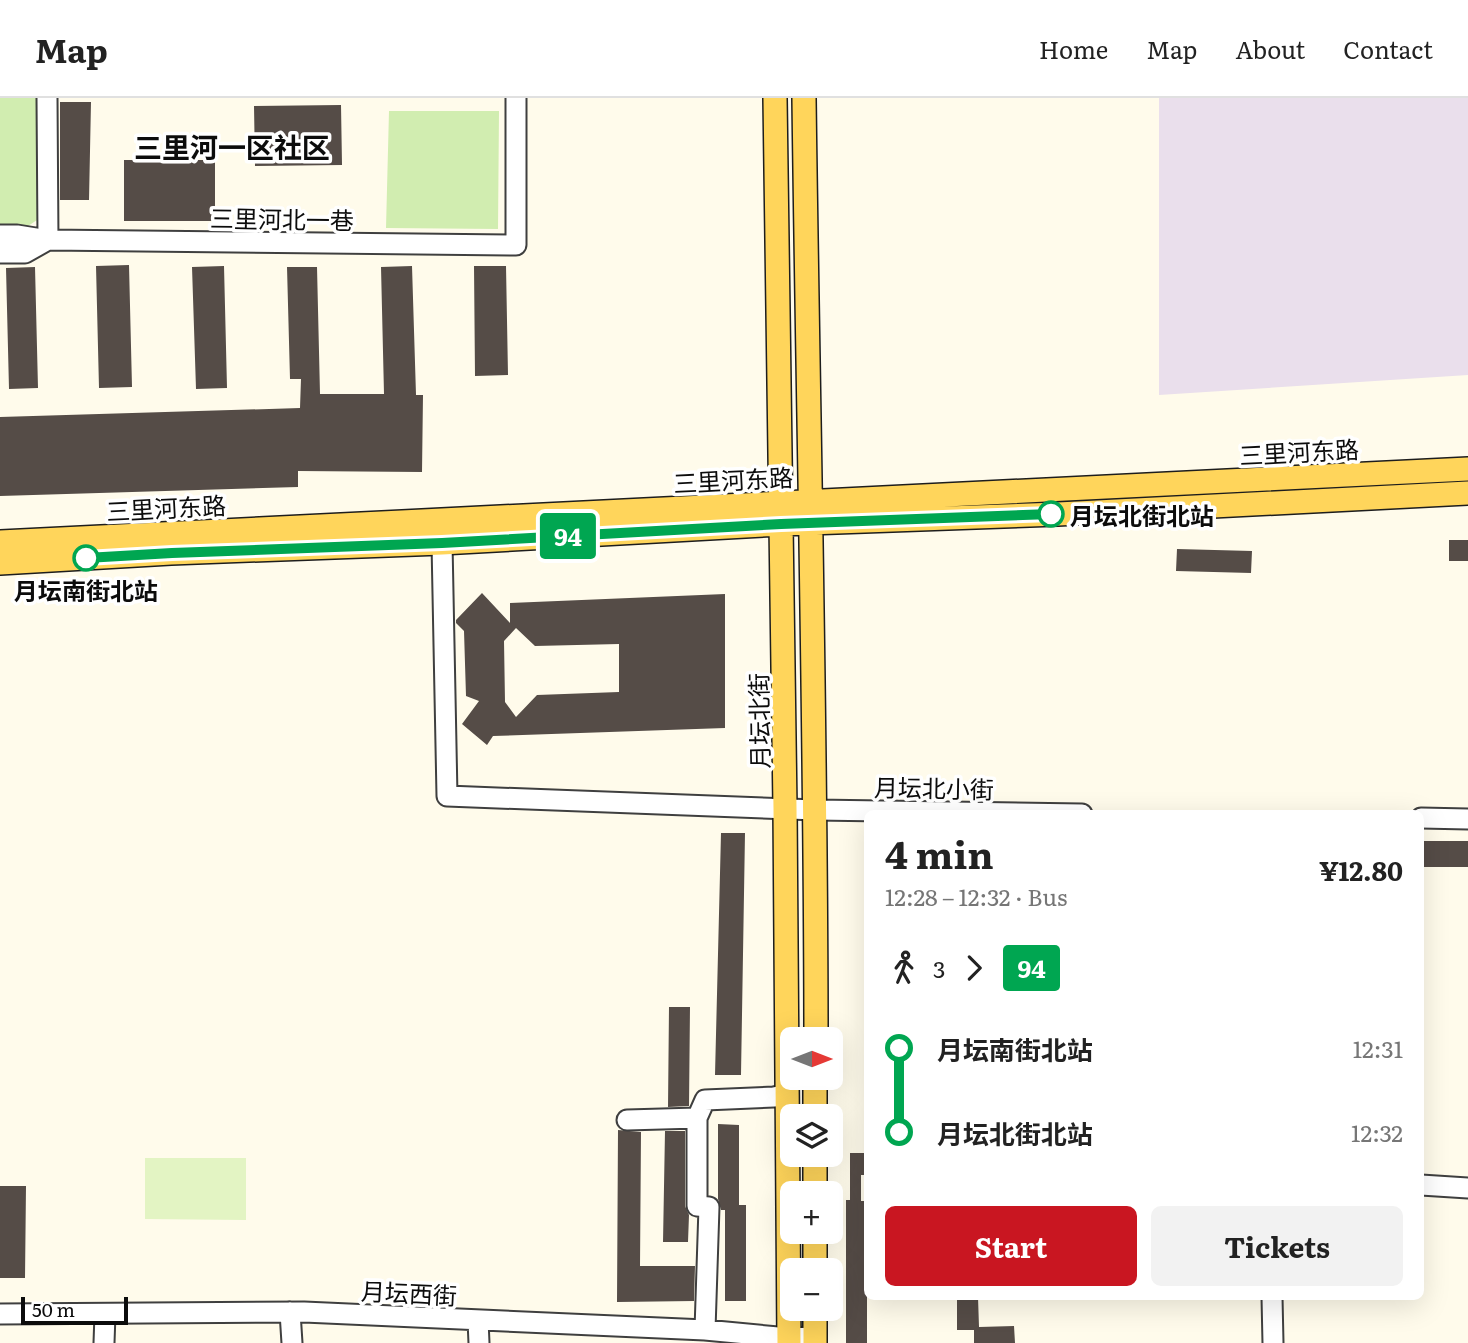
<!DOCTYPE html>
<html lang="en">
<head>
<meta charset="utf-8">
<style>
	:root { --surface:#fff; --page:#f2f2f2; --text:#222; --muted:#767676; --line:#e0e0e0; --accent:#c91621 }
	body { margin:0; font-family:Literata,"Noto Sans SC",serif; background:var(--page); color:var(--text); height:100vh; display:flex; flex-direction:column; font-size:26px; white-space:nowrap }
	* { box-sizing:border-box; margin:0 }
	p { font-size:23px; color:var(--muted) }
	.icon { flex:none; width:38px; height:38px; fill:none; stroke:currentColor; stroke-width:2; stroke-linecap:round; stroke-linejoin:round }
	.map { position:relative; flex:1; overflow:hidden }
	.details { position:absolute; left:864px; top:712px; width:560px; height:490px; display:flex; flex-direction:column; background:var(--surface); border-radius:10px; box-shadow:0 7px 28px #0002 }
	.details>* { flex:none }
	.badge { padding:0 14px; border-radius:5px; font-size:24px; line-height:46px }
	.needle { width:46px; rotate:90deg }
	.controls { position:absolute; left:780px; top:929px; display:grid; gap:14px }
	.controls a { display:grid; place-items:center; width:63px; height:63px; border-radius:10px; background:var(--surface); box-shadow:0 7px 28px #0002; font-size:35px }
	.scale { position:absolute; left:21px; bottom:18px; width:107px; box-sizing:border-box; padding-left:7px; border:4px solid #0c0c0c; border-top:0; font-size:19px; line-height:24px; white-space:nowrap; color:#0c0c0c; -webkit-text-stroke:5px #fff; paint-order:stroke }
	.map>.badge { position:absolute; translate:-50% -50%; box-shadow:0 0 0 4px #fff }
	.legs { display:flex; align-items:center; gap:10px; height:77px; padding:0 21px; font-size:23px }
	.legs p { margin-inline-start:auto }
	.head { display:flex; align-items:center; justify-content:space-between; height:119px; padding:0 21px }
	h1 { font-size:38px; font-weight:700; line-height:52px }
	.primary-button { display:flex; gap:14px; margin-top:auto; padding:14px 21px }
	.primary-button a { flex:1; height:80px; border-radius:10px; background:var(--accent); color:#fff; font-size:28px; font-weight:700; line-height:80px; text-align:center }
	.primary-button a+a { background:var(--page); color:var(--text) }
	ul { padding:0 21px; list-style:none }
	li { display:flex; align-items:center; gap:24px; height:84px; font-size:26px }
	li i { display:grid; place-items:center; width:10px; height:100%; margin:0 9px; background:currentColor }
	li i::after { content:''; width:18px; height:18px; margin:-9px; border:5px solid; border-radius:50%; background:var(--surface) }
	li p { margin-inline-start:auto }
	li:first-child i { background:linear-gradient(#0000 50%,currentColor 0) }
	li:last-child i { background:linear-gradient(currentColor 50%,#0000 0) }
	header { display:flex; align-items:center; gap:42px; box-sizing:border-box; height:98px; padding:0 35px; background:var(--surface); border-bottom:2px solid var(--line) }
	header strong { font-size:33px }
	nav { display:flex; gap:38px; margin-inline-start:auto; font-size:24px }
	.map>svg:first-child { display:block }
</style>
</head>
<body>
<header>
<strong>Map</strong>
<nav><a>Home</a><a>Map</a><a>About</a><a>Contact</a></nav>
</header>
<div class="map">
<svg width="1468" height="1245" viewBox="0 0 1468 1245">
	<rect width="100%" height="100%" fill="#fffbeb"/>
	<path fill="#eadfec" d="M1159 0H1468V277L1159 297Z"/>
	<path fill="#d1edb0" d="M0 0H39L40 120 25 130 0 131Z
		M389 13H499L498 131 386 130Z"/>
	<path fill="#e3f4c3" d="M145 1060H246V1122L145 1121Z"/>
	<path fill="#554c47" fill-rule="evenodd" d="M60 4H91L89 102H60Z
		M341 7 342 67 255 68 254 8Z
		M124 62H215V123H124Z
		M129 167 132 289 99 290 96 168Z
		M224 168 227 290 196 291 192 169Z
		M412 168 416 297H423L422 374 298 373V389L0 398V319L300 310 301 281H290L287 169H317L320 296H384L381 169Z
		M474 168H506L508 277 475 278Z
		M35 169 38 290 9 291 6 170Z
		M1449 442H1468V463H1449Z
		M1177 451 1252 453 1251 475 1176 473Z
		M482 495 510 525V505L725 496V630L493 638 487 647 462 626 479 603 466 598 464 533 456 525V522ZM516 530 535 548 619 546V594L537 597 516 619 505 604 504 543Z
		M721 735H745L741 977H715Z
		M1421 743H1468V769H1421Z
		M669 909H690L689 1008 668 1009Z
		M718 1026 739 1027V1107H746V1203H725V1112H721L718 1101Z
		M618 1032 641 1034 640 1168H695L694 1203 617 1204Z
		M665 1033H685V1108L689 1117 688 1144H663Z
		M850 1055H868V1077H861V1103H867V1245H846V1102H850Z
		M0 1088H26L25 1180H0Z
		M957 1199H978L979 1229 1014 1228 1015 1245H974V1232H957Z"/>
	<g fill="none" stroke-linecap="round" stroke-linejoin="round">
		<defs>
			<path id="minor" d="M47 0 48 142
				M0 137H17L48 142 516 147V0
				M0 155H25L48 142
				M442 445 447 698 816 712 1082 716
				M1421 720 1468 721
				M697 1020V1108L709 1109 705 1232
				M627 1022 697 1020 705 1002 774 999 787 996
				M1421 1087 1468 1090
				M1272 1199 1273 1245
				M290 1214 292 1245
				M0 1216 304 1214 705 1232 789 1240 815 1239
				M478 1222 479 1245
				M104 1245 105 1216"/>
			<path id="major" d="M775 0 785 710 789 1245
				M804 0C808 314 816 628 816 942
				M0 444 1468 371
				M0 465 171 455 442 445 781 426 1058 416 1468 395
				M815 1018V980
				M815 1096V1057
				M815 1172V1134
				M815 1245V1211"/>
		</defs>
		<use href="#minor" stroke="#3f3f3f" stroke-width="23"/>
		<use href="#major" stroke="#1d1d1d" stroke-width="26"/>
		<use href="#minor" stroke="#fff" stroke-width="19"/>
		<use href="#major" stroke="#ffd55b" stroke-width="23"/>
	</g>
	<g fill="none" stroke-linecap="round" stroke-linejoin="round">
		<defs>
			<path id="line-1" d="M86 460 172 455 442 445 781 426 1051 416"/>
		</defs>
		<use href="#line-1" stroke="#fff" stroke-width="16"/>
		<use href="#line-1" stroke="#00a651" stroke-width="10"/>
	</g>
	<g fill="#fff" stroke="#00a651" stroke-width="3.5">
		<circle cx="1051" cy="416" r="12"/>
		<circle cx="86" cy="460" r="12"/>
	</g>
	<g text-anchor="middle" dominant-baseline="central" stroke-width="7" stroke-linejoin="round" paint-order="stroke">
		<g font-size="24" fill="#0c0c0c" stroke="#fff">
			<text transform="translate(282 120) rotate(1)">三里河北一巷</text>
			<text transform="translate(1299 353) rotate(-3)">三里河东路</text>
			<text transform="translate(733 381) rotate(-3)">三里河东路</text>
			<text transform="translate(166 409) rotate(-3)">三里河东路</text>
			<text transform="translate(758 623) rotate(-91)">月坛北街</text>
			<text transform="translate(934 689) rotate(1)">月坛北小街</text>
			<text transform="translate(409 1194) rotate(3)">月坛西街</text>
		</g>
		<g font-size="24" font-weight="bold" fill="#0c0c0c" stroke="#fff" text-anchor="start">
			<text x="1070" y="416">月坛北街北站</text>
			<text x="86" y="491" text-anchor="middle">月坛南街北站</text>
		</g>
		<g font-size="28" font-weight="bold" fill="#0c0c0c" stroke="#fff">
			<text x="232" y="48">三里河一区社区</text>
		</g>
	</g>
</svg>
<div class="controls">
<a><svg class="needle" viewBox="-14 -14 28 28"><path d="M0-13l5 13h-10z" fill="#e53935"/><path d="M0 13l5-13h-10z" fill="#767676"/></svg></a>
<a><svg class="icon" aria-label="layers" viewBox="0 0 24 24"><path d="M12 4l9 5-9 5-9-5zM3 14l9 5 9-5"/></svg></a>
<a>+</a>
<a>−</a>
</div>
<div class="scale">50 m</div>
<b class="badge" style="left:568px;top:438px;background:#00a651;color:#fff">94</b>
<section class="details">
<div class="head"><div><h1>4 min</h1><p>12:28 – 12:32 · Bus</p></div><b>¥12.80</b></div>
<div class="legs"><svg class="icon" aria-label="walk" viewBox="0 0 24 24"><circle cx="13" cy="4" r="2"/><path d="M13 8l-2 6 4 7M11 14l-3 7M7 12l3-4h3l4 4"/></svg>3<svg class="icon" aria-label="forward" viewBox="0 0 24 24"><path d="M9 5l7 7-7 7"/></svg><b class="badge" style="background:#00a651;color:#fff">94</b></div>
<ul>
<li><i style="color:#00a651"></i><b>月坛南街北站</b><p>12:31</p></li>
<li><i style="color:#00a651"></i><b>月坛北街北站</b><p>12:32</p></li>
</ul>
<div class="primary-button"><a>Start</a><a>Tickets</a></div>
</section>
</div>
</body>
</html>
